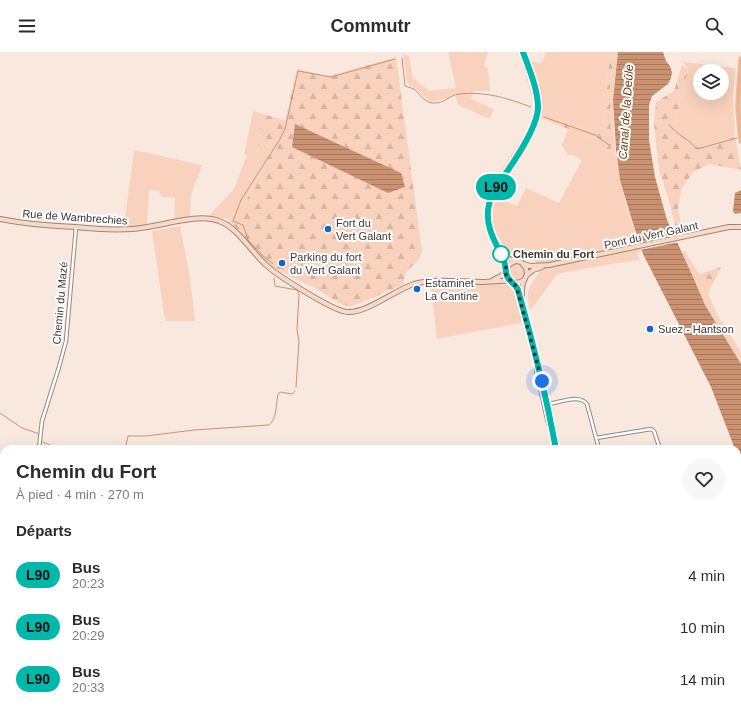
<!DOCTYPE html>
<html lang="fr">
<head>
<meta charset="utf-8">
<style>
	:root { --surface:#fff; --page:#f7f7f7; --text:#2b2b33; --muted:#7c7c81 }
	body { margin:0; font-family:Arial,sans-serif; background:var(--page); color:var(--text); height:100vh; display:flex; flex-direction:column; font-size:15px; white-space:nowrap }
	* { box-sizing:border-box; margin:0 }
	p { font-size:13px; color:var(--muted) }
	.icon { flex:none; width:22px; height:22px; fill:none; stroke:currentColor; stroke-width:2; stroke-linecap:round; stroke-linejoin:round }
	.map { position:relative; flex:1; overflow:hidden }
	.details { position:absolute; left:0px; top:393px; width:741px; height:268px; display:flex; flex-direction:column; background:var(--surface); border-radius:12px 12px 0 0; box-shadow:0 4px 16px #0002 }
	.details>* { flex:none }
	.badge { padding:0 8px; border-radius:13px; font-size:14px; line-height:26px }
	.buttons { position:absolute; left:693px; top:12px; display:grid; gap:8px }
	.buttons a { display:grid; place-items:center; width:36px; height:36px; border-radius:50%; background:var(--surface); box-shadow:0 4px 16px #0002; font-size:20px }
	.you { position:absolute; width:20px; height:20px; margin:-10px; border:3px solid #fff; border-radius:50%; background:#1a73e8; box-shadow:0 0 0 6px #1a73e833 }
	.map>.badge { position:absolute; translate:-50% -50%; box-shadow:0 0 0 2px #fff }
	h2 { padding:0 16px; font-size:15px; line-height:36px }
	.round { display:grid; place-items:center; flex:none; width:42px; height:42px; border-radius:21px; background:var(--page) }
	.head { display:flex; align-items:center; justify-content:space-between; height:68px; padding:0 16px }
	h1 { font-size:19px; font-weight:600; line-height:30px }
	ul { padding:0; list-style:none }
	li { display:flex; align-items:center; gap:12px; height:52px; padding:0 16px }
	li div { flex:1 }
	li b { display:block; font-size:15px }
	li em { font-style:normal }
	li .badge { min-width:44px; font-weight:700; text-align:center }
	header { display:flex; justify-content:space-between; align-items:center; height:52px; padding:0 16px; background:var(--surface); font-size:18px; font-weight:600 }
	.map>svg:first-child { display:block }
</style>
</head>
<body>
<header><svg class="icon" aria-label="menu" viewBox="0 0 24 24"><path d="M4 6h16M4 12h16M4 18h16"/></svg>Commutr<svg class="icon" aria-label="search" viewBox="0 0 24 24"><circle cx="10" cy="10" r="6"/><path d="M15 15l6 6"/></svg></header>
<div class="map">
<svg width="741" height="661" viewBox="0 0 741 661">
	<defs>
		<pattern id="forest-firs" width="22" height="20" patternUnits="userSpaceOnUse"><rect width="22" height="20" fill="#f8d2bd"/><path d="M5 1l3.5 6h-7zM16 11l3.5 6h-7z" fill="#d6b5a3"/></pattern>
		<pattern id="water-rules" width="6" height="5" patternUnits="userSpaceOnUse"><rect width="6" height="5" fill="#cb9271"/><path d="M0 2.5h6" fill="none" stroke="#a6785e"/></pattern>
	</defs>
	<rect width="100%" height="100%" fill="#f9e8de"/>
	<path fill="#f8d2bd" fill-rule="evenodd" d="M448 0H488L484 14 488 17 490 39H474L471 47 494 57 490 67 458 53 455 40 449 46 431 50 407 30 403 2 409 4 413 26 429 39 456 36Z
		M519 0H528L531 9 541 11 544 6 546 0H611L604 47 603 82 569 72 562 68 558 73 541 66C532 92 516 115 499 136L491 134 525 82 531 70 535 55Z
		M614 0H618C617 12 615 24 614 37 609 92 622 148 642 199L637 201 640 208 611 212 557 222 530 259C526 239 527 238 539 221L536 209C528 207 519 206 512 202 508 200 506 196 503 192 492 176 489 164 496 145L517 154 526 136 559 151 582 108 573 103H568L562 94 568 77 593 87 596 85 605 92 608 104H611L610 35Z
		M683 10 736 16 733 45 735 85 699 96 673 78 688 18ZM700 19H722V41H700Z
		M253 59 262 62 258 93 272 97 247 147 229 167 209 164 234 137 247 103H244Z
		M134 98 202 113 191 143 190 165 174 169 175 146 161 145 159 139 149 138 147 174 124 175Z
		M180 174 190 225 195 269H166L164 262 152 179Z
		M685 199 699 222 718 264 741 300V312L705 253 682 200Z
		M509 220a8 8 0 1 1 16 0a8 8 0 1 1-16 0Z
		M501 231 510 234 513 239H516L525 270 437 287 431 233C454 232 477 234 501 231Z
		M552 657H590L589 661H553Z"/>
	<path fill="url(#forest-firs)" d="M611 0H614L610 35 611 104 608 105 605 92 596 85 593 87 558 73 562 68 569 72 603 82 604 47Z
		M396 5 422 200C418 216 404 213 404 232L361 251 350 254 343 253 335 249 312 234 308 233 269 213 227 170 247 147 272 98 258 93 262 62 285 68 297 17 329 24Z
		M682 13 688 18 673 78 699 96 735 85 741 118 709 112 693 120 681 138 678 158 682 175 676 177 668 145 659 118 654 72 656 50 674 39Z
		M721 215 707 243 699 222Z"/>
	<path fill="url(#water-rules)" d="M618 0H663L666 9 670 14 672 20 671 26 668 32 652 44 649 53V88L655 125 667 168 693 225 705 253 741 312V415L737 404V397H735L711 335 643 202 631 165 620 128 616 97 613 48Z
		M295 72 401 121 405 135 388 141 292 95Z
		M741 138V161L735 162 733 159 735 141Z"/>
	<path fill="#f9e8de" d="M676 182 679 190 640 198 637 191Z"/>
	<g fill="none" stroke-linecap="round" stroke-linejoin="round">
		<path stroke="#cb9271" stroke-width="1" d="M402 6 405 34C408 35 411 36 414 37 420 42 425 51 433 51 445 52 449 43 459 42 485 39 507 46 531 55
			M544 65 595 83 609 93
			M669 73C677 83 689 87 697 97L737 86
			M273 212 263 204 248 188 243 173 233 169 241 148 280 87 285 77 298 19 331 25 395 7
			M274 226 275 234 297 238 299 242 297 278 299 289 296 335
			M0 361 22 376 37 381 39 382V385
			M43 390 59 397
			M125 397 128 384H146L194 378 269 373C277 367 276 352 278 342L280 340 292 342 295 339"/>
		<defs>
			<path id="street" d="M547 352C559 351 579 341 587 352L599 397
				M596 386 651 377 654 379 660 397
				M39 397 42 369 59 315 66 289 76 175
				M0 493 4 483
				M737 603 741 602
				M0 645H4
				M275 657 323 661
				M593 658 599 659 605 657"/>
			<path id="secondary" d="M0 167C25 172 50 174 75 175 94 177 113 178 132 177 157 176 197 160 219 169 238 176 250 198 265 212 275 222 334 260 348 260 367 261 395 238 414 232 435 226 461 230 483 230 492 230 501 228 510 229
				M501 199 509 207 521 210 526 216 527 222 523 231 522 238V251L547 352 556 397
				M516 209C497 214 508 239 524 228
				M524 212 530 214 549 213 729 175H741
				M506 217C502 196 486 181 488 159 489 143 498 131 507 119 519 103 537 76 538 56 538 38 529 17 523 0
				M527 223 533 218 542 215
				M493 228 501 224 506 219
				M513 230 517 235 520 248
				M537 319 548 368 551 378
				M592 661 593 657"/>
			<path id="primary" d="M741 7 738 55 741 89"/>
		</defs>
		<use href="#street" stroke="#97887f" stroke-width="4.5"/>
		<use href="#secondary" stroke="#97887f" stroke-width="6"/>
		<use href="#primary" stroke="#d1cfcf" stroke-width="6"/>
		<use href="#street" stroke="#fff" stroke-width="2.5"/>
		<use href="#secondary" stroke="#f9d9c3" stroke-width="4"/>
		<use href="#primary" stroke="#f3b388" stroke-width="4"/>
	</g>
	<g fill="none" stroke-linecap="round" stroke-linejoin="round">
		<defs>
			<path id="line" d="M523 0C529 17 538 37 538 56 537 75 519 102 508 118 499 130 490 142 488 158 486 178 497 192 504 209 506 214 505 219 507 224 509 230 515 231 518 238 533 290 546 343 556 397"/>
		</defs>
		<use href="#line" stroke="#fff" stroke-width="9"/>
		<use href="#line" stroke="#00b8aa" stroke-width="6"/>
		<path stroke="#3f3835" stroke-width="4" stroke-dasharray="0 7.2" d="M501 202 506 214V224L515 233 517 237 542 329"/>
	</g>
	<g fill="#0f64ce" stroke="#fff" stroke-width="1.5">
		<circle cx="328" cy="177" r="4"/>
		<circle cx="282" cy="211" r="4"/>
		<circle cx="417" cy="237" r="4"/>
		<circle cx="650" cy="277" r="4"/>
	</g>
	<circle fill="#fff" stroke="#00b8aa" stroke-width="2" cx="501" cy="202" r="8"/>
	<g text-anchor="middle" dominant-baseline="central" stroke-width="4" stroke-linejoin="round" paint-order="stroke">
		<g font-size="11" fill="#3f3835" stroke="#fff">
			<text transform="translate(75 165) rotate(4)">Rue de Wambrechies</text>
			<text transform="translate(651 183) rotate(-12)">Pont du Vert Galant</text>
			<text transform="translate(60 251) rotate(-85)">Chemin du Mazé</text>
		</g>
		<g font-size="11" fill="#3f3835" stroke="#fff" text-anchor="start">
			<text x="336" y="171">Fort du<tspan x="336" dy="13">Vert Galant</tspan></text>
			<text x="290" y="205">Parking du fort<tspan x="290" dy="13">du Vert Galant</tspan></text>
			<text x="425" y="231">Estaminet<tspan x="425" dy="13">La Cantine</tspan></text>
			<text x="658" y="277">Suez - Hantson</text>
		</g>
		<g font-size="11" font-weight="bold" fill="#3f3835" stroke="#fff" text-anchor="start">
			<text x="513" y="202">Chemin du Fort</text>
		</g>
		<g font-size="12" font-style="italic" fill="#6f3914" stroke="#fff">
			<text transform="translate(626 60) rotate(-86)">Canal de la Deûle</text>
		</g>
	</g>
</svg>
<div class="buttons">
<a><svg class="icon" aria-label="layers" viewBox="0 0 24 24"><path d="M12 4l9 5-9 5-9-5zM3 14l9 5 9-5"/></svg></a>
</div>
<div class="you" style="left:542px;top:329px"></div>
<b class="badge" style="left:496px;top:135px;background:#00b8aa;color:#111">L90</b>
<section class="details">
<div class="head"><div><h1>Chemin du Fort</h1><p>À pied · 4 min · 270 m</p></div><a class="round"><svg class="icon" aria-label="heart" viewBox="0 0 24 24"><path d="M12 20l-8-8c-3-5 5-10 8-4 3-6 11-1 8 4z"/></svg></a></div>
<h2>Départs</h2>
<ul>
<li><span class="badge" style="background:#00b8aa;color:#111">L90</span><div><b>Bus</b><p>20:23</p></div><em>4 min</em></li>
<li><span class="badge" style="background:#00b8aa;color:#111">L90</span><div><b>Bus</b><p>20:29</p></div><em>10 min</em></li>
<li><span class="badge" style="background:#00b8aa;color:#111">L90</span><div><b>Bus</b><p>20:33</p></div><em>14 min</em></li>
</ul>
</section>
</div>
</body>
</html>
